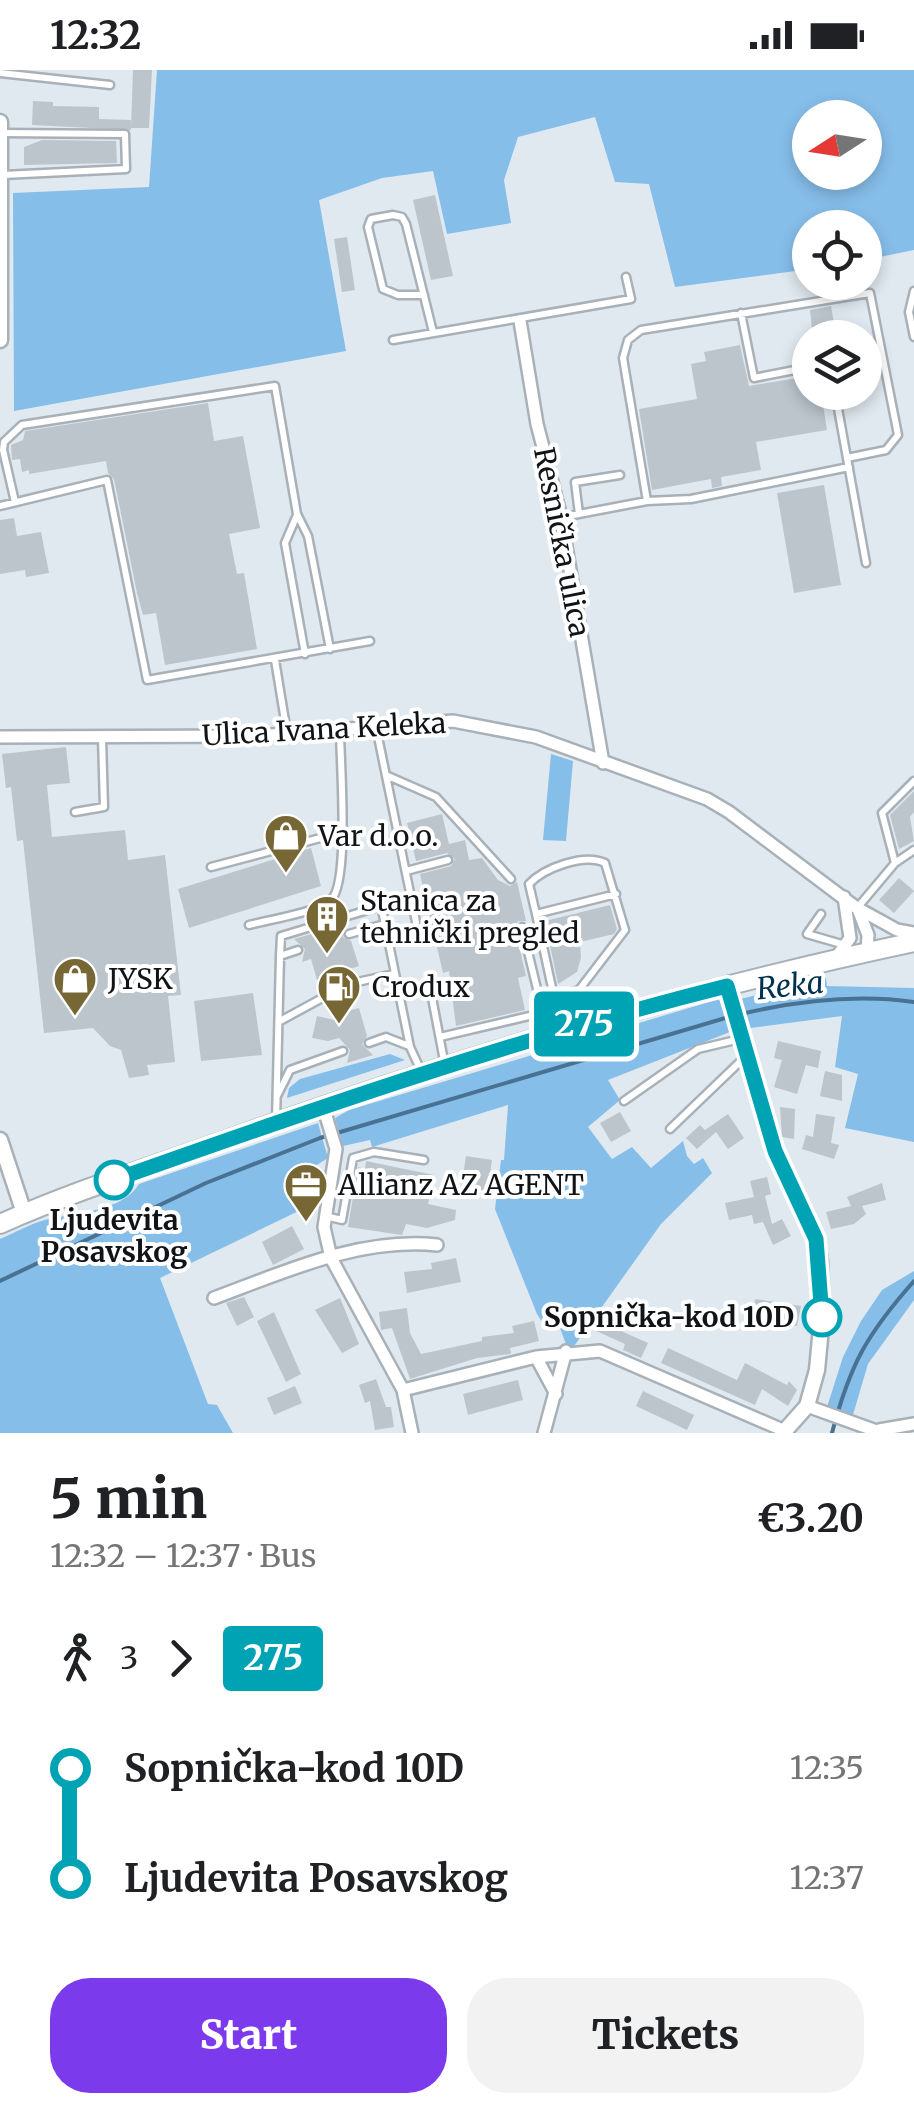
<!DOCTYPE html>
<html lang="en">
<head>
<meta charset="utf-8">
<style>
	:root { --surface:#fff; --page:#f2f2f2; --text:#202124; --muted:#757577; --accent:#7c3aed }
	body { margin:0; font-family:Merriweather,serif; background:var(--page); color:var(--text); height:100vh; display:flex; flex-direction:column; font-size:38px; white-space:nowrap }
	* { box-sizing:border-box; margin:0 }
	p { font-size:32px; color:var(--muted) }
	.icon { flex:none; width:55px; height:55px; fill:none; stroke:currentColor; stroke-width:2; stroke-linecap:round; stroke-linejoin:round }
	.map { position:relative; height:1363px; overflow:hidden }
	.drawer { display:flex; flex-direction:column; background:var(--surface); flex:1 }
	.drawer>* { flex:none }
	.badge { padding:0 20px; border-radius:8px; font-size:35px; line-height:65px }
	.needle { width:65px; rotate:258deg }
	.fabs { position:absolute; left:792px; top:30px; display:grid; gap:20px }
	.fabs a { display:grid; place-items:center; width:90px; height:90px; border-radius:50%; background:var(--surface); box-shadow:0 5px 15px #0003; font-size:50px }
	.map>.badge { position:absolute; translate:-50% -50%; box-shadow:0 0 0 5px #fff }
	.legs { display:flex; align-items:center; gap:15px; height:110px; padding:0 50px; font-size:32px }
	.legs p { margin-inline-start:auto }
	.head { display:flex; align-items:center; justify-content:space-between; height:170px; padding:0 50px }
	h1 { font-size:55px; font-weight:800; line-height:75px }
	.primary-button { display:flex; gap:20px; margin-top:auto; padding:20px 50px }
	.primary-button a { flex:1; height:115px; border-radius:40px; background:var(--accent); color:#fff; font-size:40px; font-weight:800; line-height:115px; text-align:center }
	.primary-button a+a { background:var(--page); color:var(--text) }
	ul { padding:0 50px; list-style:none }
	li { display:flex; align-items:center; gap:35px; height:110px; font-size:38px }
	li i { display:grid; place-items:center; width:15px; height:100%; margin:0 12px; background:currentColor }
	li i::after { content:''; width:25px; height:25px; margin:-12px; border:8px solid; border-radius:50%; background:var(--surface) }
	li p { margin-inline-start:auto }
	li:first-child i { background:linear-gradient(#0000 50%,currentColor 0) }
	li:last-child i { background:linear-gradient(currentColor 50%,#0000 0) }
	.status { display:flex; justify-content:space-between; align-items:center; height:70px; padding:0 50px; background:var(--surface); direction:ltr }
	.status svg { height:28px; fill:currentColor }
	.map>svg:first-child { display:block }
</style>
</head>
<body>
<div class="status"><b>12:32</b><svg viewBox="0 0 49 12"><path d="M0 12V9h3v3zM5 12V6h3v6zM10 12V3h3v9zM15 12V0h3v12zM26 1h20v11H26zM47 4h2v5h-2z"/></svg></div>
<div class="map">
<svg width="914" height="1363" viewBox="0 0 914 1363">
	<rect width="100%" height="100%" fill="#e0e9f0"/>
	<path fill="#86beea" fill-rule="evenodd" d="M157 0H914V180L865 190V158H810V199L675 217 649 114 615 112 595 47 518 67 504 110 511 153 447 164 433 101 382 108 319 130 346 281 14 341 13 123 149 117ZM810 48H865V102H810Z
		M551 684 573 691 566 771 543 770Z
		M826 908 827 916 914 918V1072L845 1058 858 1004 835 997 842 946 743 959 736 930Z
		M719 929 730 962 608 1010 620 1030 588 1057 612 1089 632 1077 651 1098 683 1071 687 1086 694 1094 703 1088 712 1103 661 1154 572 1279 567 1277 560 1258 547 1260 537 1244 495 1139 501 1090H504L508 1035 372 1077 370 1070 343 1076 335 1048 349 1040Z
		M390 984 405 990 287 1028 289 1018 300 1009Z
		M318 1053 328 1088 293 1110 298 1128 307 1137 160 1208 208 1334 217 1335 233 1363H0V1169C16 1162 36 1151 53 1148 78 1143 124 1140 139 1114Z
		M914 1201V1230L868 1294 852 1348 827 1337 843 1287 861 1251 882 1220Z"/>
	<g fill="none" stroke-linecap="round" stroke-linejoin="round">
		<path stroke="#497292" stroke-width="4" d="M741 944C796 931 858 924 914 932
			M0 1211 206 1113 320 1068 732 946
			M832 1363C850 1294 867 1264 914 1211"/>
	</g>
	<path fill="#bcc5cc" d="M133 0H152L149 58H131Z
		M33 31 53 32V36L99 37V49L131 50V60L32 55Z
		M42 70 116 71 117 93 24 95V77Z
		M435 125 453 206 431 210 413 130Z
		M347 167 355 220 342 222 334 169Z
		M831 236 835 259 855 255 857 268H813L810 240Z
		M740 275 749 316 810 306V322H821L827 360 756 372 761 400 721 407 722 416 712 418 711 409 652 420 639 339 697 329 691 294 706 291 704 282Z
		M208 333 214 371 243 366 260 458 229 464 237 504 244 503 257 579 165 595 156 543 143 545 137 523 114 409 108 403 106 391 29 404V400L22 402 20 389 12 390 11 375 23 370 25 361Z
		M824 415 841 515 794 523 777 423Z
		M14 448 17 466 41 462 49 503 26 507 25 500 0 504V450Z
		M66 677 70 713 47 715 52 767 125 760 128 790 165 785 181 925 168 926 175 992 147 995 149 1005 129 1008 121 980 110 976 93 958 44 963 23 770 17 771 11 717 6 718 2 684Z
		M914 721V742L910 747 914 771 899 779 890 745Z
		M442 744 449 774 465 770 469 790 482 788 498 810 510 816 517 812 526 851H518L515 858 526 906 518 908 525 940 456 956 449 901 443 903 420 804 451 796 455 789 447 783 416 791 407 753Z
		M311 778 321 816 189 858 178 819Z
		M899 808 914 821 894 843 879 830Z
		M610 835 617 859 614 864 580 872 581 888 577 902 558 914 545 851Z
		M346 854 343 867 351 871 359 896 317 910 311 889 302 892 305 879 294 869Z
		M253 923 262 985 201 991 194 931Z
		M359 938 367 966 362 974 373 985 347 993 350 980 339 968 328 971 312 968 317 946 339 951 338 944Z
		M778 971 821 981 818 998 806 995 797 1024 774 1017 782 990 774 988Z
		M825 1001 842 1005V1031L820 1026Z
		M780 1037 795 1039 794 1069 782 1067Z
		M620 1042 631 1061 611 1072 600 1053Z
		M728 1044 744 1068 728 1079 716 1062 697 1079 686 1068 700 1055 705 1060Z
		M816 1044 835 1047 831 1073 839 1075 834 1089 802 1079 806 1065 813 1067Z
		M466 1086 492 1090 487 1125 461 1120Z
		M366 1091 434 1105 428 1134 456 1140 455 1150 427 1158 406 1154 402 1165 348 1157 358 1097 365 1099Z
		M767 1107 771 1124 765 1126 772 1154 782 1149 791 1166 773 1175 763 1152 754 1154 752 1145 729 1150 725 1133 754 1127 750 1111Z
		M882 1113 886 1130 862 1136 866 1144 854 1154 831 1159 826 1142 851 1136 847 1127Z
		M292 1156 304 1179 273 1195 262 1172Z
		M456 1188 461 1212 407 1223 404 1202 432 1199 431 1193Z
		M244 1227 254 1247 237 1256 226 1233Z
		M340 1228 359 1274 342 1283 315 1240Z
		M755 1229 801 1236 797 1256 752 1251Z
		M407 1238 410 1263 421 1284 482 1271V1267L514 1263 512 1256 534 1251 539 1271 510 1278 511 1284 477 1288 410 1309 392 1258 381 1260 379 1242Z
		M274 1242 301 1304 286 1312 257 1251Z
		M603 1246 621 1254 619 1260 648 1273 641 1288 623 1280 625 1274 596 1261Z
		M668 1278 737 1310 745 1293 787 1315 789 1311 797 1320 788 1336 762 1319 755 1335 661 1293Z
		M376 1309 386 1337H391L394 1357 375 1360 370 1331 365 1333 359 1315Z
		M518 1310 523 1330 468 1345 463 1324Z
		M295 1316 302 1333 274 1345 267 1328Z
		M643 1321 694 1345 687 1360 636 1336Z"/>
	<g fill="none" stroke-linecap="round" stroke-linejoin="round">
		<defs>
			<path id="service" d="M0 3 110 15
				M1 63 125 64 126 99 3 105
				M914 221 909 242 914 267
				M424 225H398L383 219 368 157 371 149 393 145 402 147 406 154 433 262
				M741 243 754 308 810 297
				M393 270 631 229 626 207
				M835 322 866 493
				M647 431 623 288 628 270 641 260 870 223 898 365 886 380 847 388
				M15 432 3 380 4 372 22 355 275 316 297 444 308 466 330 579
				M0 436 107 410 147 610 370 571
				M579 444 575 412 620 405
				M297 445 285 473 305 584
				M563 447 647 431 691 429 849 397
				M275 590 287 663
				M376 657 416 852
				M388 706 436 727 511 809
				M75 742 104 737 102 668
				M895 793 914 780
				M211 797 343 762
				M406 801 448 790
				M858 837 895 793 882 743 914 711
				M536 844 529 814C544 798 584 783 605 793L625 860 579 920 586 952
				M821 844 807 864 845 875
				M249 855C268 850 318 842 331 830 350 812 340 690 340 660
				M522 857 548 964
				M349 864 385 854 410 977 422 1003
				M280 886 281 866 381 836 385 854
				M429 912 445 996
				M579 920 554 927 536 844 616 824
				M280 951 348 914 394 904
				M440 967 542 943
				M369 973 386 967 409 976
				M277 1026 290 1000 343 981
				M624 1031 698 979 740 969
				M276 1051 280 886 298 880
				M670 1059 745 987
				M325 1146 342 1150 353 1088 374 1082 424 1090"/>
			<path id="minor" d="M520 251 537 354 561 447 603 693
				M0 667 258 666 453 651 536 667 707 729 729 742 858 839 868 865 867 882
				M859 839 897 860 914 863
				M836 888 850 868 844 827
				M323 1036 336 1079 324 1157 331 1188 403 1320 412 1363
				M214 1228C284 1202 360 1167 437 1175
				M536 1287 556 1324
				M403 1320 536 1287 600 1281 785 1361
				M807 1336 882 1363
				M879 1360 914 1354
				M544 1363 566 1281"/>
			<path id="tertiary" d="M0 52V270
				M727 916 775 1081 816 1169 820 1191 822 1247 817 1300 807 1336 783 1363
				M0 1070 24 1143"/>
			<path id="secondary" d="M0 1154C76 1120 157 1095 235 1067 457 988 683 921 914 872"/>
		</defs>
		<use href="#service" stroke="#a9b1b8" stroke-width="11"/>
		<use href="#minor" stroke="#a9b1b8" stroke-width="16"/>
		<use href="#tertiary" stroke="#a9b1b8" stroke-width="19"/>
		<use href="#secondary" stroke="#a9b1b8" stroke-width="22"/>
		<use href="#service" stroke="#fff" stroke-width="6"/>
		<use href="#minor" stroke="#fff" stroke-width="11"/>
		<use href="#tertiary" stroke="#fff" stroke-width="14"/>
		<use href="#secondary" stroke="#fff" stroke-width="18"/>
	</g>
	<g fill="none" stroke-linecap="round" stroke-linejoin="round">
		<defs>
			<path id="line-1" d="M114 1110C316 1038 519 968 727 916L775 1081 816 1169 822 1247"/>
		</defs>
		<use href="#line-1" stroke="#fff" stroke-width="22"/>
		<use href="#line-1" stroke="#00a3b4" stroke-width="15"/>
	</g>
	<defs>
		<symbol id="shop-pin" viewBox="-11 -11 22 30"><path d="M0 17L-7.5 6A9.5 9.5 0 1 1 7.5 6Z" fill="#766734" stroke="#fff"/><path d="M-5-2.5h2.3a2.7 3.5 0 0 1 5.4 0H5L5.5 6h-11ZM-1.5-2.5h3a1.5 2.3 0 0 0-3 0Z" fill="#fff"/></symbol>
		<symbol id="building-pin" viewBox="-11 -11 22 30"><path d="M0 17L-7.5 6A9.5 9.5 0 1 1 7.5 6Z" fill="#766734" stroke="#fff"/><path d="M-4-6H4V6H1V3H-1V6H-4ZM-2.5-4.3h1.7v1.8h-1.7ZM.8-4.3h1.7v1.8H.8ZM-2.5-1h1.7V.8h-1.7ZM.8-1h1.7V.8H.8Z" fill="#fff"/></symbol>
		<symbol id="fuel-pin" viewBox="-11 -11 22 30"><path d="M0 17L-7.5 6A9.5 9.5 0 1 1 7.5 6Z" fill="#766734" stroke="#fff"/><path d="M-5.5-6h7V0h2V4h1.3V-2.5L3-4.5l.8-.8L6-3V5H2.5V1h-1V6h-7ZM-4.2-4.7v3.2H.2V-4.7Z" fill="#fff"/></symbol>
		<symbol id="office-pin" viewBox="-11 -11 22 30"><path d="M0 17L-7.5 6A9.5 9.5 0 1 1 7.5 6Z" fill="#766734" stroke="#fff"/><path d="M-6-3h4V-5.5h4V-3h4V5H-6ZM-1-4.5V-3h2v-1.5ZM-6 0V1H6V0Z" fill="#fff"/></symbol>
	</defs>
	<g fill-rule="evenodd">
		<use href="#shop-pin" x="261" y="741" width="50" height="68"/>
		<use href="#building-pin" x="302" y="822" width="50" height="68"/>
		<use href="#shop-pin" x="50" y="884" width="50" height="68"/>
		<use href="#fuel-pin" x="314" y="892" width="50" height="68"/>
		<use href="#office-pin" x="281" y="1090" width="50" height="68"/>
	</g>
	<g fill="#fff" stroke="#00a3b4" stroke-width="5">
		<circle cx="114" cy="1110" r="18"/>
		<circle cx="822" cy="1247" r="18"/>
	</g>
	<g text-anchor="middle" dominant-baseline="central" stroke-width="8" stroke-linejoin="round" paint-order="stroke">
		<g font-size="28" fill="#111416" stroke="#fff">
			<text transform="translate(562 472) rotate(79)">Resnička ulica</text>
			<text transform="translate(324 659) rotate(-3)">Ulica Ivana Keleka</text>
		</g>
		<g font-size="28" fill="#111416" stroke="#fff" text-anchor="start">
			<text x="318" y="766">Var d.o.o.</text>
			<text x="360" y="831">Stanica za<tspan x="360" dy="32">tehnički pregled</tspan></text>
			<text x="108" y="909">JYSK</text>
			<text x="372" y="917">Crodux</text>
			<text x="338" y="1115">Allianz AZ AGENT</text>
		</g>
		<g font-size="28" font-weight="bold" fill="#111416" stroke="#fff">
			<text x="114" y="1150">Ljudevita<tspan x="114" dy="32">Posavskog</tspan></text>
			<text x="794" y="1247" text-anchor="end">Sopnička-kod 10D</text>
		</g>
		<g font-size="30" font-style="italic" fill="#00314e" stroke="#fff">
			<text transform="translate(790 915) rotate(-6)">Reka</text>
		</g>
	</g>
</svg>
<div class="fabs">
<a><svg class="needle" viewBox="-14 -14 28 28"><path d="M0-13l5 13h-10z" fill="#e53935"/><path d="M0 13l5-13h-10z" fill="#757577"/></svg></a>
<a><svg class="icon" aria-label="locate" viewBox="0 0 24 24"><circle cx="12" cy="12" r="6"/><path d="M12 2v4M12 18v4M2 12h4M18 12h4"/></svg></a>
<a><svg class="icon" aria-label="layers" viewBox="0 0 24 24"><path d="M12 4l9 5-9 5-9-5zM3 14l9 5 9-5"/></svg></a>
</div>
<b class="badge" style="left:584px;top:954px;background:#00a3b4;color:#fff">275</b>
</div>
<section class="drawer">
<div class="head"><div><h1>5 min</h1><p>12:32 – 12:37 · Bus</p></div><b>€3.20</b></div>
<div class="legs"><svg class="icon" aria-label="walk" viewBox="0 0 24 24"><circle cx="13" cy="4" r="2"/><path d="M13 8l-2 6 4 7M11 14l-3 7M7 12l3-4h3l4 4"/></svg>3<svg class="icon" aria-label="forward" viewBox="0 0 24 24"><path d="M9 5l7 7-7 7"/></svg><b class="badge" style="background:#00a3b4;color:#fff">275</b></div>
<ul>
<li><i style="color:#00a3b4"></i><b>Sopnička-kod 10D</b><p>12:35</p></li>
<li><i style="color:#00a3b4"></i><b>Ljudevita Posavskog</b><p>12:37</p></li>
</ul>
<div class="primary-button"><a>Start</a><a>Tickets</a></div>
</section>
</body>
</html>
